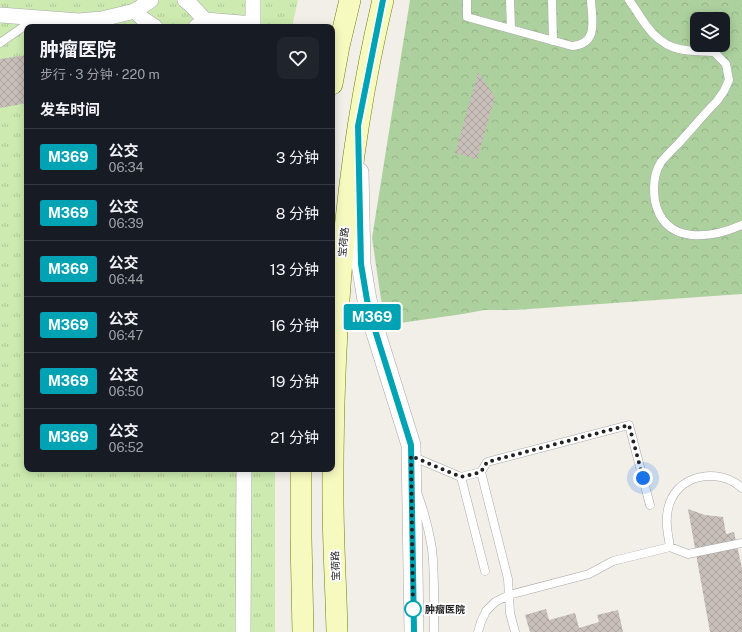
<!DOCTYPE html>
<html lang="zh">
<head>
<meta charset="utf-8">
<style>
	:root { --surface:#171b24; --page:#20242c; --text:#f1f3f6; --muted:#9ea1a6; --line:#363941 }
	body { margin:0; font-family:"Public Sans","Noto Sans SC",sans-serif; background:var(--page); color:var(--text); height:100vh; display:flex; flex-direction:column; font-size:15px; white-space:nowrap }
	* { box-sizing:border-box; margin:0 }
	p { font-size:13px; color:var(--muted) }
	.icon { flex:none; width:22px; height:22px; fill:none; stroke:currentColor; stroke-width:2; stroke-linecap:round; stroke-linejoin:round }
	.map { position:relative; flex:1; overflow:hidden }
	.drawer { position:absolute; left:24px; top:24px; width:311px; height:448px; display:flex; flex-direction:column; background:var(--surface); border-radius:8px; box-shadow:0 2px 10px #0003 }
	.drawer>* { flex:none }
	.badge { padding:0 8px; border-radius:3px; font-size:14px; line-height:26px }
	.controls { position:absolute; left:690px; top:12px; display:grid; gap:8px }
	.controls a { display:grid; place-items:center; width:40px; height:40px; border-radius:8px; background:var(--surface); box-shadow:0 2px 10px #0003; font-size:20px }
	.you { position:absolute; width:20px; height:20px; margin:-10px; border:3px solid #fff; border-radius:50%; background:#1a73e8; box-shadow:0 0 0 6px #1a73e833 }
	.map>.badge { position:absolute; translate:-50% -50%; box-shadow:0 0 0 2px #fff }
	h2 { padding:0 16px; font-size:15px; line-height:36px }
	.round { display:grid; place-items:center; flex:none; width:42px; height:42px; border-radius:8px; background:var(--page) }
	.headline { display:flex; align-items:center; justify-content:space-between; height:68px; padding:0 16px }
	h1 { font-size:19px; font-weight:700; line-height:30px }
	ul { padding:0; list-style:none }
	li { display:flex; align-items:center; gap:12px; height:56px; padding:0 16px; border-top:1px solid var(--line) }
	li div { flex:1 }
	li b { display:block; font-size:15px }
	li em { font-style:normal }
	li .badge { min-width:44px; font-weight:700; text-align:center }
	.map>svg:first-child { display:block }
</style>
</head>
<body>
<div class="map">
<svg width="742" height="632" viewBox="0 0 742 632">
	<defs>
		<pattern id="grass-tufts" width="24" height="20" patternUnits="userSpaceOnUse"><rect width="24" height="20" fill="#cdebb0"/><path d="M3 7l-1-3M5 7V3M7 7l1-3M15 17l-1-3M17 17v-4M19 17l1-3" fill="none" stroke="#b0c997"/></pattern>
		<pattern id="forest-crowns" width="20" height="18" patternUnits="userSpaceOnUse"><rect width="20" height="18" fill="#add19e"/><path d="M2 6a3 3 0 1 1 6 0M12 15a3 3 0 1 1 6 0" fill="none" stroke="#95b388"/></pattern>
		<pattern id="building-cross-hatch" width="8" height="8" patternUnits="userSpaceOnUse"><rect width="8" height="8" fill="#c7bfb8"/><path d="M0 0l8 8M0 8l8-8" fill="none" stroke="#aba49e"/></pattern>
	</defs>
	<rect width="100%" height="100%" fill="#f2efe9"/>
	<path fill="url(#grass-tufts)" d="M0 0H298L292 27H27V469H275V632H0Z"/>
	<path fill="url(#forest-crowns)" fill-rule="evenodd" d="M410 0H742V294L515 310H484L463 314 400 323 382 306 372 238ZM697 19H723V45H697Z"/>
	<path fill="url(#building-cross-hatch)" d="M27 55V103L0 108V59Z
		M478 72 495 97 477 159 455 153Z
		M688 509 705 515 723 517 726 534 734 532 742 568V632H710Z
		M546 609 549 620 575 613 579 628 599 622 597 615 618 610 623 632H530L525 615Z"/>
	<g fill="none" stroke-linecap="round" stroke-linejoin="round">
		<defs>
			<path id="service" d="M467 0V17L572 46C599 44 592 20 591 0
				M510 0 511 29
				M552 0 553 41
				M629 0C635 8 640 17 646 25 665 52 685 51 714 52L726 64 729 80 724 91 717 101C703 115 691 130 678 144 672 150 666 156 661 162 654 173 653 188 655 201 664 245 710 239 742 225
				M0 43 36 18
				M411 456 461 477 481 472
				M461 477 485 571
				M418 495C424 512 429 530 432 549 435 576 434 604 434 632
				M670 547C668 534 665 522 668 509 675 475 717 466 742 488
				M478 632 481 622 486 611 495 602 509 595 589 574 613 561 670 547 688 554 742 543
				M515 632 510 613 508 579 481 472 487 462 629 425 650 505"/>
			<path id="minor" d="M185 0 191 5 205 20 196 27
				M135 11 143 19 155 27
				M0 15 79 21 102 19 135 11 151 0
				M205 20 253 24
				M253 27V0
				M243 632 244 469"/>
			<path id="tertiary" d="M359 172 361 264 367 300 375 330 411 445 414 632"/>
			<path id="secondary" d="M332 84 339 46 350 0
				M301 469V538L303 632
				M337 632C336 587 333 543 333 498 332 331 344 163 383 0"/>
		</defs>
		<use href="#service" stroke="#a9a9a9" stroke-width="9"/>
		<use href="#minor" stroke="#a9a9a9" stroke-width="16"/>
		<use href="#tertiary" stroke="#a9a9a9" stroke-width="20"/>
		<use href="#secondary" stroke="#707d05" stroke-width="22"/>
		<use href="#service" stroke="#fff" stroke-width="8"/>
		<use href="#minor" stroke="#fff" stroke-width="15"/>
		<use href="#tertiary" stroke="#fff" stroke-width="19"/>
		<use href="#secondary" stroke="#f7fabf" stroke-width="21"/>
	</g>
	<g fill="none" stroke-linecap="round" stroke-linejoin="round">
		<defs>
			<path id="line" d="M383 0 358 126 361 264 367 300 375 330 411 445 414 632"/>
		</defs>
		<use href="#line" stroke="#fff" stroke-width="9"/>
		<use href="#line" stroke="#00a3b4" stroke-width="6"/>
		<path stroke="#222" stroke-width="4" stroke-dasharray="0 7.2" d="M413 609 411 456 461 477 481 472 487 462 629 425 643 478"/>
	</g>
	<circle fill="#fff" stroke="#00a3b4" stroke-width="2" cx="413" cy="609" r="8"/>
	<g text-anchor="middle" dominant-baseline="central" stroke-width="4" stroke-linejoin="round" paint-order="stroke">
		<g font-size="10" fill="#222" stroke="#fff">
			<text transform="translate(343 242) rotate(-84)">宝荷路</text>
			<text transform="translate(335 566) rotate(-92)">宝荷路</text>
		</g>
		<g font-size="10" font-weight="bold" fill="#222" stroke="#fff" text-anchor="start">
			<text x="425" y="609">肿瘤医院</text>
		</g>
	</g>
</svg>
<div class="controls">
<a><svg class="icon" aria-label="layers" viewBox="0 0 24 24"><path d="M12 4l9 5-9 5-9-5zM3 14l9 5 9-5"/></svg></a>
</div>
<div class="you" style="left:643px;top:478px"></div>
<b class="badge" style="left:372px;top:317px;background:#00a3b4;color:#fff">M369</b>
<section class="drawer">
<div class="headline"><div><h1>肿瘤医院</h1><p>步行 · 3 分钟 · 220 m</p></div><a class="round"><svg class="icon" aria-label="heart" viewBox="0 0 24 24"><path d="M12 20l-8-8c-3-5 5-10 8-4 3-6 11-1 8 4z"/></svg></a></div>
<h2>发车时间</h2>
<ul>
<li><span class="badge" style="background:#00a3b4;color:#fff">M369</span><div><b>公交</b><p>06:34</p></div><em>3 分钟</em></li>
<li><span class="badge" style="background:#00a3b4;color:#fff">M369</span><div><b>公交</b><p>06:39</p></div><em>8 分钟</em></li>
<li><span class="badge" style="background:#00a3b4;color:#fff">M369</span><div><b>公交</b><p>06:44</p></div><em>13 分钟</em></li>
<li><span class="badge" style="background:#00a3b4;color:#fff">M369</span><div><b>公交</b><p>06:47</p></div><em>16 分钟</em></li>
<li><span class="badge" style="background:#00a3b4;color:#fff">M369</span><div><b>公交</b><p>06:50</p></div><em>19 分钟</em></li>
<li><span class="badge" style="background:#00a3b4;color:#fff">M369</span><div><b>公交</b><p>06:52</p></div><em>21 分钟</em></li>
</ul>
</section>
</div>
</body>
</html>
